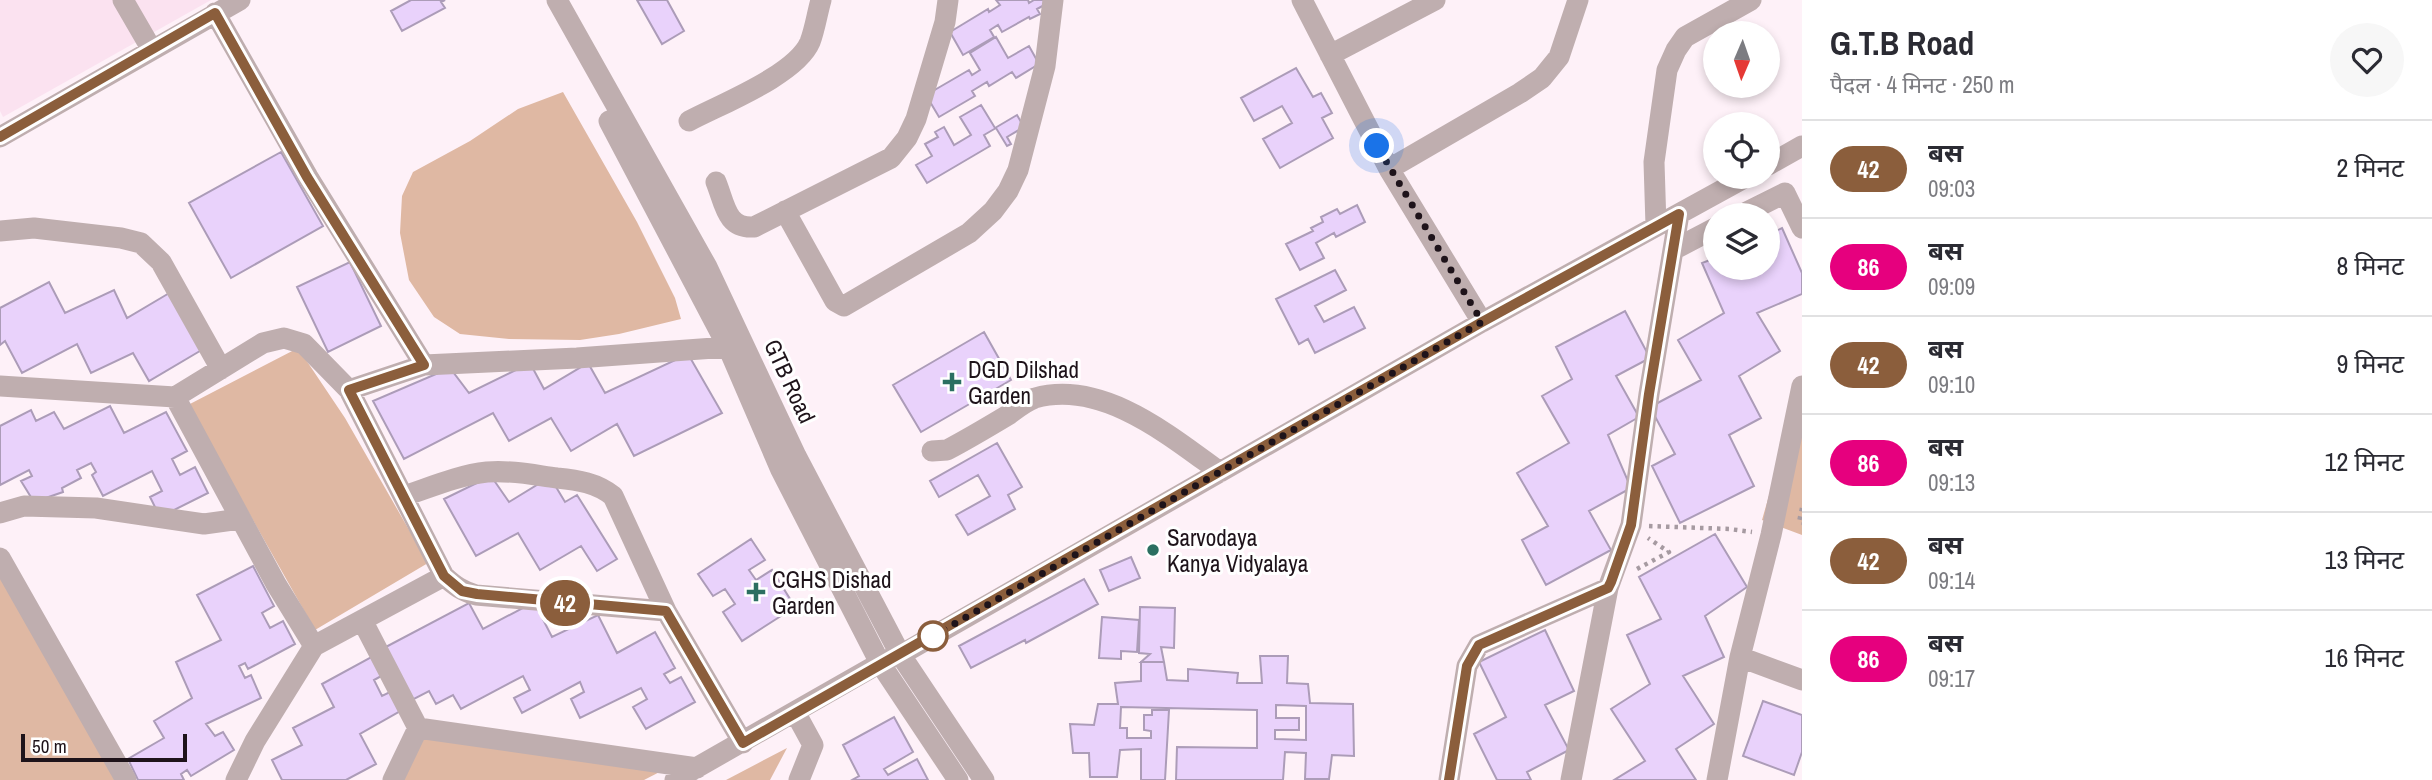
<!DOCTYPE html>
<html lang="hi">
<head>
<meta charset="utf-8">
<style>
	:root { --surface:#fff; --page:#f7f7f7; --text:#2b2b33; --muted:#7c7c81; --line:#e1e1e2 }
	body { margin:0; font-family:"Archivo Narrow","Noto Sans Devanagari",sans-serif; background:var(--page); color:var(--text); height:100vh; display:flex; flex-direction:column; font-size:26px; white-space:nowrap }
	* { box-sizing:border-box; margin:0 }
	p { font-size:23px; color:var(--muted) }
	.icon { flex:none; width:38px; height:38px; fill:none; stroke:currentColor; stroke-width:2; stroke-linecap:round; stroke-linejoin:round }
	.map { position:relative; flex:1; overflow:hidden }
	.details { display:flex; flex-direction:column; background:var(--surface); width:630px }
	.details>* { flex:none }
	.badge { padding:0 14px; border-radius:23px; font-size:24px; line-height:46px }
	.needle { width:46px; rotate:182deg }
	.buttons { position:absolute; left:1703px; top:21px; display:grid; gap:14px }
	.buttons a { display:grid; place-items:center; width:77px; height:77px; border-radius:50%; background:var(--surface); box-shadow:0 4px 10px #0003; font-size:35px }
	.scale { position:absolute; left:21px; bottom:18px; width:166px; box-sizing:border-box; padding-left:7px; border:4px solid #1e131a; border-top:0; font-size:19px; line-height:24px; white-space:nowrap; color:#1e131a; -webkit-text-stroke:5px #fff; paint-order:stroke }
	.you { position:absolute; width:35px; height:35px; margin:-18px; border:5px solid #fff; border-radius:50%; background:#1a73e8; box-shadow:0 0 0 10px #1a73e833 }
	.map>.badge { position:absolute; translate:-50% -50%; box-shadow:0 0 0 4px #fff }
	.round { display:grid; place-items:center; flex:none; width:74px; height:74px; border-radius:37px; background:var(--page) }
	.headline { display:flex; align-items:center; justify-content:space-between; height:119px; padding:0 28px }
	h1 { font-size:33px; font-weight:800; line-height:52px }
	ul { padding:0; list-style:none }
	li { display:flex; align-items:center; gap:21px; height:98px; padding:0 28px; border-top:2px solid var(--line) }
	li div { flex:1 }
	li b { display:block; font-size:26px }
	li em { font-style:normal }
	li .badge { min-width:77px; font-weight:700; text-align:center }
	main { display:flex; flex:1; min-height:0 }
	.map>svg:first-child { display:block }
</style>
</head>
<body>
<main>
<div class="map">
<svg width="1802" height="780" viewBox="0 0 1802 780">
	<rect width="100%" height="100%" fill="#fef1f8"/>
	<path fill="#fbe2f0" d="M0 0H211L3 117 0 111Z"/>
	<path fill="#dfb8a3" d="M563 92 637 222 675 298 681 319 619 334 580 340 509 339 460 334 434 317 409 280 400 233 402 196 413 172 470 141 518 109Z
		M298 348 345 418 428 563 315 630 188 405Z
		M1802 380V535L1762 520Z
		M0 564 122 780H0Z
		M418 728 679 762 644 780H389Z
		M787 748 770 780H726Z"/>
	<path fill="#e9d2fb" stroke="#ac9cb8" stroke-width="2" fill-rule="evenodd" d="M411 0H445L441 2 445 8 402 31 391 11Z
		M637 0H667L684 31 662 44Z
		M996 0H1028L1029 3 1034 0H1049L1050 2 1037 9 1040 14 1030 19 1029 17 1002 32 998 25 990 30 994 37 963 55 950 32 988 9 989 12 1000 5Z
		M996 37 1008 58 1029 46 1039 64 1016 78 1012 72 989 86 987 82 972 91 975 96 939 117 926 95 969 70 972 75 980 70 970 53Z
		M1296 68 1313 97 1321 93 1332 113 1322 118 1333 138 1280 168 1263 139 1292 123 1282 106 1254 121 1241 98Z
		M981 105 995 128 1017 115 1024 127 1007 137 1011 144 1007 146 996 128 984 135 990 146 927 183 916 165 932 156 925 144 938 137 935 132 944 127 954 145 971 135 960 117Z
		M281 152 323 226 231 278 189 203Z
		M1357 205 1365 222 1336 237 1334 233 1316 243 1324 258 1300 270 1286 244 1313 231 1311 228 1323 222 1321 217 1337 209 1340 214Z
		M1782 228 1802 273V294L1757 313 1780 351 1739 376 1761 418 1729 435 1754 486 1680 523 1652 466 1675 454 1650 407 1701 380 1678 340 1724 313 1702 263 1715 258V268H1768V235Z
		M350 262 381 326 328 352 297 287Z
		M1335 270 1346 290 1315 306 1324 322 1354 307 1365 328 1315 353 1308 339 1299 344 1276 299Z
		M49 282 65 313 114 290 127 318 171 292 205 348 149 381 133 353 91 373 77 344 22 373 5 341 0 345V308Z
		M1625 311 1650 358 1616 376 1639 417 1608 435 1631 488 1589 511 1611 550 1546 585 1522 540 1548 526 1517 473 1569 443 1542 396 1572 379 1556 347Z
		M984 332 1011 380 921 432 893 385Z
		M688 354 722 413 634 456 617 424 571 451 551 418 509 441 493 413 404 459 373 401 450 368 469 393 530 363 544 389 588 363 605 393Z
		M110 406 124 433 166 412 187 451 172 459 180 475 195 467 208 493 160 517 150 497 162 491 152 471 103 496 92 475 96 472 91 463 77 470 81 478 62 488 63 492 34 502 21 481 32 476 29 470 0 485V426L31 410 36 421 54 412 64 429Z
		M997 443 1022 487 1008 495 1015 509 968 535 956 515 990 496 978 475 939 497 930 481Z
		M491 476 509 502 550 477 565 502 577 495 617 559 597 571 581 546 540 570 518 533 476 556 444 499Z
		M1715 534 1747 587 1705 616 1724 657 1683 676 1714 724 1676 749 1696 780H1614L1645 761 1611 709 1650 684 1627 635 1661 619 1639 577Z
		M751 539 765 560 749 570 756 580 772 570 795 607 742 641 723 612 735 604 725 589 713 596 698 574Z
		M1131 557 1140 578 1109 591 1100 570Z
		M253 566 274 606 262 613 270 628 283 621 295 644 248 669 245 663 239 666 245 678 251 675 261 698 206 724 215 736 223 732 234 750 191 776 187 770 181 774 184 780H138L128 759 164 738 154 721 192 698 176 662 221 640 197 595Z
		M1084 579 1098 604 1026 643 1025 640 971 668 959 646Z
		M534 602 552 637 598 615 617 653 655 632 675 668 664 674 670 683 681 677 695 702 646 729 633 707 647 699 641 688 580 718 571 699 584 692 580 682 522 713 514 698 530 690 523 676 461 709 453 695 436 704 429 691 412 700 382 649 469 603 483 629Z
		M1140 607 1175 608 1174 648 1161 647 1164 662H1141L1150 654 1139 653Z
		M1102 617 1139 620 1137 652 1121 651V659L1099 658Z
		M1545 630 1574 691 1545 705 1569 750 1527 772 1531 780H1497L1474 734 1506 717 1479 662Z
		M375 655 385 674 374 680 382 696 392 691 402 710 360 734 376 764 346 780H282L272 760 302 745 293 728 334 707 322 684Z
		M1260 656H1288L1287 683 1308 684 1310 703 1353 704 1354 756 1332 755 1329 779H1305L1306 753 1285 752 1283 780H1176L1177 747 1257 748V710L1121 707 1120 728H1127V738H1151V731L1144 730V715H1152V710H1169L1165 780H1141V749L1120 750 1117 777H1090L1089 753H1073L1070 724 1094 725 1098 704H1118L1115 683 1141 681V662H1164L1167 680 1188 681V669L1238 673 1237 683H1262ZM1276 705 1306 706V740L1275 739V730H1299V718H1276Z
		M1763 701 1802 715V752L1794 775 1743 756Z
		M894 717 913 752 884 769 888 775 917 759 928 780H852L859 776 843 745Z"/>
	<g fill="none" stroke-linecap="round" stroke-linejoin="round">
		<path stroke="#a69aa1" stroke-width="4.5" stroke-dasharray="3.5 5" stroke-linecap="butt" d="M1802 508 1799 522 1802 523
			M1649 526 1729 529 1752 532
			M1637 569 1669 552 1648 538"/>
		<path stroke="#bfaeaf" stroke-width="21" d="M123 0 152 50
			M557 0 707 267 796 456 900 654 984 780
			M215 13 308 177 424 365 349 390
			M1330 55 1435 0
			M609 121 728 347 781 470 880 663 958 780
			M689 121C721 104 796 75 810 42 815 29 817 14 821 0
			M0 137 240 0
			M1768 165 1802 146
			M1389 169 1520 93 1542 78 1559 57 1578 0
			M716 182C725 204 726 229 754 227L891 158 907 138 916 119 945 22 948 0
			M785 211 835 301 844 306 969 233 993 211 1008 191 1018 170 1045 66 1053 0
			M1741 215 1785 193 1802 228
			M1656 226 1654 162 1667 70 1676 50 1685 37 1751 0
			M0 231 34 228 121 238 141 243 161 262 221 369
			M1673 250 1715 228
			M1482 322 1746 177
			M424 365 577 358 728 347 740 342
			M0 386 175 397
			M1802 386 1771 535 1740 657 1802 680
			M932 451 947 450C968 439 988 427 1008 415 1016 409 1026 401 1035 398 1102 379 1170 436 1220 472
			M404 496C431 487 459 475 487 472 511 470 534 475 557 478 578 480 597 483 613 496L666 611
			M0 513 24 506 96 508 204 524 240 519
			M0 558 126 780
			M444 576 314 646 276 584 175 397 263 343 284 338 304 344 349 390 444 576C455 586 462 591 476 595L666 611 743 743
			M362 620 418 728 697 768
			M795 712 813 745 799 780
			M236 780 255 741 314 646
			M393 780 418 728
			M675 780 880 663 909 650 1482 322 1389 169 1302 0
			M1449 780 1467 666 1479 645 1608 588
			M1571 780 1608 588 1631 525 1649 394 1679 214
			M1717 780 1740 657"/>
	</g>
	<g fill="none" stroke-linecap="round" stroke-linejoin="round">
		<defs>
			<path id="line" d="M0 137 215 13 307 177 424 365 349 390 444 576 462 591 477 594 666 611 743 743 1482 322 1679 214 1649 394 1631 525 1611 582 1608 588 1479 645 1467 666 1449 780"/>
		</defs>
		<use href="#line" stroke="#fff" stroke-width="16"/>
		<use href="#line" stroke="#8b5e3c" stroke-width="10"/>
		<path stroke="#1e131a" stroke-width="7" stroke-dasharray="0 12.6" d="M933 636 1482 322 1377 146"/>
	</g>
	<g fill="#2b6f61" stroke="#fff" stroke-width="2.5">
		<path d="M948.5 371.5h7v7h7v7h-7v7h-7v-7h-7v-7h7z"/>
		<circle cx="1153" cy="550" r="7"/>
		<path d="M752.5 581.5h7v7h7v7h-7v7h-7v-7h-7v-7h7z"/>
	</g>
	<circle fill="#fff" stroke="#8b5e3c" stroke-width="3.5" cx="933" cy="636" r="14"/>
	<g text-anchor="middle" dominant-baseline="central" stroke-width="6" stroke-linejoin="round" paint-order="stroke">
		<g font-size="23" fill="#1e131a" stroke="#fff" text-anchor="start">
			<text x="968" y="369">DGD Dilshad<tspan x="968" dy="26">Garden</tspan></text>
			<text x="1167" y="537">Sarvodaya<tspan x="1167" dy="26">Kanya Vidyalaya</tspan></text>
			<text x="772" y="579">CGHS Dishad<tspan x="772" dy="26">Garden</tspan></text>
		</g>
		<g font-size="23" fill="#1e131a" stroke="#fff">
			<text transform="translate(790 381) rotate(65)">GTB Road</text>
		</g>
	</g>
</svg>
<div class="buttons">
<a><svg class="needle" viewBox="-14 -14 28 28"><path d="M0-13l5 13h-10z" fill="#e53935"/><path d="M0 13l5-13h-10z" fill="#7c7c81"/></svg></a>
<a><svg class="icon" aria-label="locate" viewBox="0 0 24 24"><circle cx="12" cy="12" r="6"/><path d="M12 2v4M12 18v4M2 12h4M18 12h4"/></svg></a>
<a><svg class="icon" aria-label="layers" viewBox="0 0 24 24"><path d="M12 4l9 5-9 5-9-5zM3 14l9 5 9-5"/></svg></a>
</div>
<div class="scale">50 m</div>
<div class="you" style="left:1377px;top:146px"></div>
<b class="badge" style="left:565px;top:603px;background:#8b5e3c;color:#fff">42</b>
</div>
<section class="details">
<div class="headline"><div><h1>G.T.B Road</h1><p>पैदल · 4 मिनट · 250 m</p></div><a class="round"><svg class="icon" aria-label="heart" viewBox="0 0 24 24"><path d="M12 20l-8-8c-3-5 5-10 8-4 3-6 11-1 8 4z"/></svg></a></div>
<ul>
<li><span class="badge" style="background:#8b5e3c;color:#fff">42</span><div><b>बस</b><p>09:03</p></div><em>2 मिनट</em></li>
<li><span class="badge" style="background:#e6007e;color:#fff">86</span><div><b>बस</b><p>09:09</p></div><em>8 मिनट</em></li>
<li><span class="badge" style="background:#8b5e3c;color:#fff">42</span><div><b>बस</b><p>09:10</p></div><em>9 मिनट</em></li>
<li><span class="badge" style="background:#e6007e;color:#fff">86</span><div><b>बस</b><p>09:13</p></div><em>12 मिनट</em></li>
<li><span class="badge" style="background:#8b5e3c;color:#fff">42</span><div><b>बस</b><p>09:14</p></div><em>13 मिनट</em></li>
<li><span class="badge" style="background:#e6007e;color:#fff">86</span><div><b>बस</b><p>09:17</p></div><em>16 मिनट</em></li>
</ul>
</section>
</main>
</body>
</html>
